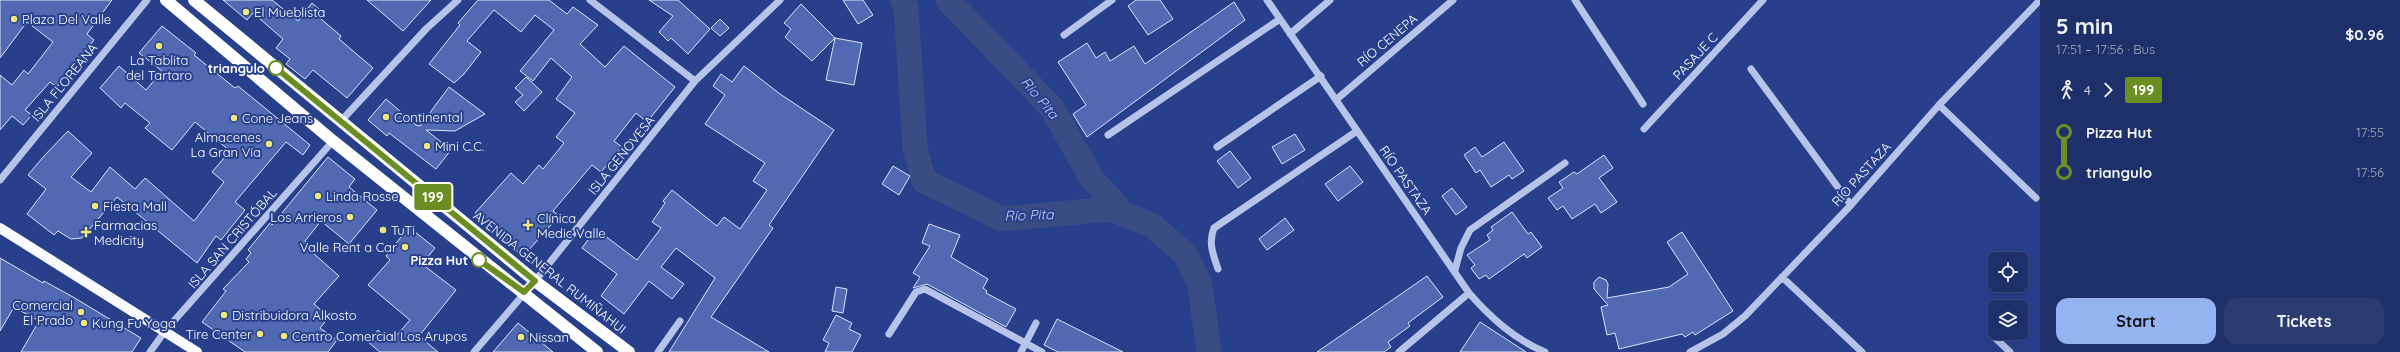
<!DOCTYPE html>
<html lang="en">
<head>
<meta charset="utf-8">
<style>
	:root { --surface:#1e3069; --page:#2b3c71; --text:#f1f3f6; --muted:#a1a9c0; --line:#3c4b7d; --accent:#95b2f1 }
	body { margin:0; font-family:Quicksand,sans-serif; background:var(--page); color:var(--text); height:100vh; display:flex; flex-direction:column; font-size:15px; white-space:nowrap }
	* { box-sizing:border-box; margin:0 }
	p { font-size:13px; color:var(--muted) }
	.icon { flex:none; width:22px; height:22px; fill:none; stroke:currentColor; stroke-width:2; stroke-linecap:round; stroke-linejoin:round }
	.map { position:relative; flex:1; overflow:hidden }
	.drawer { display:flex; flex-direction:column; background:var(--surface); width:360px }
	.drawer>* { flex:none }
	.badge { padding:0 8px; border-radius:3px; font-size:14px; line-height:26px }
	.fabs { position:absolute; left:1988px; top:252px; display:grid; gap:8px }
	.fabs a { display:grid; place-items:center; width:40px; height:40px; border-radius:8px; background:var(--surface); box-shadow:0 4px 16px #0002,0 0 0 1px var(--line); font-size:20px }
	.map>.badge { position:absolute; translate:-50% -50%; box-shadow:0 0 0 2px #fff }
	.legs { display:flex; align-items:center; gap:6px; height:44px; padding:0 16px; font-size:13px }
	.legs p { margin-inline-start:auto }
	.overview { display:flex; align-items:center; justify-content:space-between; height:68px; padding:0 16px }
	h1 { font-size:22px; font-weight:700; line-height:30px }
	.button { display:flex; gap:8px; margin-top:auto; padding:8px 16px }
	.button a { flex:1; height:46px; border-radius:12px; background:var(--accent); color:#111; font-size:16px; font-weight:700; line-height:46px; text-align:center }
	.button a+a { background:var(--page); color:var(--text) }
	ul { padding:0 16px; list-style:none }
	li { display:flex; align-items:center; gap:14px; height:40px; font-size:15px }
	li i { display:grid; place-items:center; width:6px; height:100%; margin:0 5px; background:currentColor }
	li i::after { content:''; width:10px; height:10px; margin:-5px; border:3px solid; border-radius:50%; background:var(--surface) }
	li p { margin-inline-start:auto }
	li:first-child i { background:linear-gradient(#0000 50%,currentColor 0) }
	li:last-child i { background:linear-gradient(currentColor 50%,#0000 0) }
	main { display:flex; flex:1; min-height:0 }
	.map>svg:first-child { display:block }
</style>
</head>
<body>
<main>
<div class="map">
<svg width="2040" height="352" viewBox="0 0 2040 352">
	<rect width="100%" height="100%" fill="#28408c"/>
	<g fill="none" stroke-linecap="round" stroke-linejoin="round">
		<path stroke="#3a4c84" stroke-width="25" d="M902 0 906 7 915 148 924 181 1002 219 1111 209 1152 225 1186 255 1200 285 1209 352
			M948 0 1052 108 1092 179 1118 207"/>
	</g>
	<path fill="#5069b2" stroke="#dbe2f8" d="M0 0H112L87 34 94 40 57 87 50 82 25 110 32 115 23 125 12 116 0 130V75L12 85 24 70 28 74 53 42 27 22 0 58Z
		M223 0H272L298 21 312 3 325 14 321 19 341 36 339 39 373 68 347 98 313 70 305 79 286 64 290 59 276 48 283 39 253 13 247 20Z
		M367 0H431L403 31Z
		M478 0H549L567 14 573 7 598 25 580 44 605 67 624 46 675 87 647 122 636 113 614 141 622 147 601 172 592 165 553 211 559 216 527 252H518L475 213 511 173 523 184 539 165 543 169 564 143 556 137 575 113 556 99 572 77 551 58 533 81 520 71 554 30 535 15 521 32 494 10 467 41 481 52 464 74 454 83 429 64 460 25 458 23Z
		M649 0H678L710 29 688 54 671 38 668 41 659 32 673 16Z
		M843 0H863L873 15 858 24Z
		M1136 0H1160L1173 19 1148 35 1128 6Z
		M1234 2 1245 20 1087 137 1073 114 1086 105 1058 62 1087 43 1096 58 1105 52 1110 61 1134 46 1145 64Z
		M801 4 835 38 812 61 785 37 791 29 784 23Z
		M720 19 729 28 720 36 711 28Z
		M162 26 196 53 194 55 235 88 238 86 310 145 303 155 286 142 235 202 245 210 221 240 216 236 197 263 117 197 82 238 71 239 58 231 54 235 27 214 46 189 28 175 44 156 68 131 92 153 71 177 91 192 110 167 135 189 145 178 194 221 224 182 212 172 230 151 195 122 172 150 145 128 150 123 125 103 121 108 100 88 119 66 146 90 162 71 139 53Z
		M835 38 862 43 854 85 826 80Z
		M744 66 780 94 834 130 769 225 773 228 711 317 769 352H669L715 278 676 248 661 267 684 284 672 299 649 281 624 314 601 296 617 274 582 248 596 229 637 260 661 228 652 222 665 203 663 201 672 190 717 226 724 217 740 229 767 190 753 181 765 163 705 124 725 95 713 86 721 74 732 82Z
		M526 77 542 92 524 111 515 102 523 95 515 88Z
		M449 87 485 114 455 131 426 130 451 150 436 169 389 133 387 136 368 120 386 99 416 125 420 126Z
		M1295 134 1305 150 1282 164 1272 147Z
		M1504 142 1524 171 1512 179 1509 175 1491 187 1480 170 1476 173 1464 155 1475 147 1482 157Z
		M1230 151 1251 178 1238 188 1217 161Z
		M1604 155 1613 168 1599 178 1617 202 1601 213 1595 204 1572 219 1563 206 1557 210 1548 198 1563 188 1559 182 1574 172 1577 174Z
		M328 157 355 179 349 187 377 210 349 244 321 221 305 241 316 250 313 253 339 276 314 304 329 317 320 328 337 340 328 352H245L202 322 226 291 223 289 249 262 246 259 251 253 248 250 270 223 272 225Z
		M893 166 910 176 899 195 882 184Z
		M1350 166 1363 182 1338 201 1325 184Z
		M1452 188 1467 207 1456 215 1442 196Z
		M1512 212 1528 234 1531 232 1542 247 1527 258 1524 254 1489 279 1486 275 1479 279 1471 268 1475 265 1467 255 1490 240 1487 235 1493 230 1491 227Z
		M1285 218 1294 230 1267 250 1259 239Z
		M929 224 960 235 951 257 988 279 983 288 987 291 986 293 1016 309 1006 327 927 284 913 288 920 277 913 273 930 246 922 243Z
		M409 227 435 248 422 264 456 290 419 336 438 352H380L368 342 378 330 391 342 410 320 368 285 390 260 386 256Z
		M1682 232 1733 311 1695 335 1693 332 1685 337 1682 334 1619 349 1615 333 1607 335 1601 307 1608 305 1594 289V282L1599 277 1606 280 1608 284 1607 298 1669 287 1688 274 1667 242Z
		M0 258 43 283 44 281 73 297 141 338 132 352H21L39 321 14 307 0 331Z
		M1427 276 1443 297 1408 323 1410 326 1388 342 1391 347 1384 352H1317Z
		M836 287 847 289 843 313 832 311Z
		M836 315 852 323 849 329 861 335 852 352H825L829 343 823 340Z
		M1057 319 1123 352H1058L1044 345Z
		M1480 322 1526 352H1460Z
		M518 323 553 352H493Z"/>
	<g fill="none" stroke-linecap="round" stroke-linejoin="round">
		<path stroke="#b7c4ea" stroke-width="7" d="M590 0 695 81
			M1267 0 1469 293C1491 318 1514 339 1545 352
			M1575 0 1643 104
			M1290 34 1330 0
			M1064 35 1112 0
			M1751 69 1851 205
			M1337 99 1453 0
			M1939 105 2036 198
			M341 121 426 29 458 0
			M1644 129 1763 0
			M1108 135 1280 19
			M1217 147 1321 76
			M0 180 147 0
			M1218 269C1213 254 1208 243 1214 228L1357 131
			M1455 270 1461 248 1470 230 1565 163
			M1782 277 1862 352
			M889 334 916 292 925 289 1042 352
			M1992 335 2010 352
			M150 352 165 331 333 141
			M474 352 535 281 695 81 780 0
			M658 352 680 321
			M1021 352 1036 323
			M1399 352 1469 293
			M1690 352 1723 334 1745 316 1851 205 1939 105 2040 0"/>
		<path stroke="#fafbff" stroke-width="10" d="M0 228 197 352"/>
		<path stroke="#fff" stroke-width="12" d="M166 0 333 141 597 352
			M194 0 535 281 629 352"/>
	</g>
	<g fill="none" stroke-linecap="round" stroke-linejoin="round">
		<defs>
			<path id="line-1" d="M276 68 535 281 524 292 479 260"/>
		</defs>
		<use href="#line-1" stroke="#fff" stroke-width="9"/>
		<use href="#line-1" stroke="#6b8e23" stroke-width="6"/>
	</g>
	<g fill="#f2e77d" stroke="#28408c" stroke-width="1.5">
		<circle cx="246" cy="12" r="4"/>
		<circle cx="14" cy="19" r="4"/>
		<circle cx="159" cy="46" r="4"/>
		<circle cx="386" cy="117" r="4"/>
		<circle cx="234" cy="118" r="4"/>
		<circle cx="269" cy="144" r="4"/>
		<circle cx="427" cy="146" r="4"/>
		<circle cx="318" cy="196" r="4"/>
		<circle cx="95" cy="206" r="4"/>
		<circle cx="350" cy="217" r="4"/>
		<path d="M526 219h4v4h4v4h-4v4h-4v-4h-4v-4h4z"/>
		<circle cx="383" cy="230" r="4"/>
		<path d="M84 226h4v4h4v4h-4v4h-4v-4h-4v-4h4z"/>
		<circle cx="405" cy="247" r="4"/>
		<circle cx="81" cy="312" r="4"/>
		<circle cx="224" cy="315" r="4"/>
		<circle cx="84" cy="323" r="4"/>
		<circle cx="260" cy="334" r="4"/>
		<circle cx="284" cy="336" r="4"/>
		<circle cx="521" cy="337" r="4"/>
	</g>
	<g fill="#fff" stroke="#6b8e23" stroke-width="2">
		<circle cx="276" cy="68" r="7"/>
		<circle cx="479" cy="260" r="7"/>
	</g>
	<g text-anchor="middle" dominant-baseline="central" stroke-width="4" stroke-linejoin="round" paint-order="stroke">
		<g font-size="13" fill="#fff" stroke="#28408c" text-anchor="start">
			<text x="254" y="12">El Mueblista</text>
			<text x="22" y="19">Plaza Del Valle</text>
			<text x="159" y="60" text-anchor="middle">La Tablita<tspan x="159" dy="15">del Tartaro</tspan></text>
			<text x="394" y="117">Continental</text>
			<text x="242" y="118">Cone Jeans</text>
			<text x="261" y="137" text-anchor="end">Almacenes<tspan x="261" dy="15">La Gran Vía</tspan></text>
			<text x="435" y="146">Mini C.C.</text>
			<text x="326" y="196">Linda Rosse</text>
			<text x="103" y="206">Fiesta Mall</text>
			<text x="342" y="217" text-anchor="end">Los Arrieros</text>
			<text x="537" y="218">Clínica<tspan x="537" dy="15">Medic Valle</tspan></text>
			<text x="94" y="225">Farmacias<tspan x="94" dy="15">Medicity</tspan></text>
			<text x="391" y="230">TuTi</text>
			<text x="397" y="247" text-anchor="end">Valle Rent a Car</text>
			<text x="73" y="305" text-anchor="end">Comercial<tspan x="73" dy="15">El Prado</tspan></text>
			<text x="232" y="315">Distribuidora Alkosto</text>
			<text x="92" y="323">Kung Fu Yoga</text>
			<text x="252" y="334" text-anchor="end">Tire Center</text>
			<text x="292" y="336">Centro Comercial Los Arupos</text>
			<text x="529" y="337">Nissan</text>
		</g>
		<g font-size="13" fill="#fff" stroke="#28408c">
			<text transform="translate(1387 40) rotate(-40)">RÍO CENEPA</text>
			<text transform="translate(1695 56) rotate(-47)">PASAJE C</text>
			<text transform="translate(64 82) rotate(-51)">ISLA FLOREANA</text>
			<text transform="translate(621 155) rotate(-51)">ISLA GENOVESA</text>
			<text transform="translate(1861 174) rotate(-48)">RÍO PASTAZA</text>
			<text transform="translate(1406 180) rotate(55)">RÍO PASTAZA</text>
			<text transform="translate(232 238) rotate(-49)">ISLA SAN CRISTÓBAL</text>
			<text transform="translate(550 272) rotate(38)">AVENIDA GENERAL RUMIÑAHUI</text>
		</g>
		<g font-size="13" font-weight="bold" fill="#fff" stroke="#28408c" text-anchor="end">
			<text x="265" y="68">triangulo</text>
			<text x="468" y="260">Pizza Hut</text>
		</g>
		<g font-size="14" font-style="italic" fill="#c3cff1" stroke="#28408c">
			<text transform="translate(1040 98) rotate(50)">Rio Pita</text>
			<text transform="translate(1029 215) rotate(-2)">Río Pita</text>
		</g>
	</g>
</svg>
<div class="fabs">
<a><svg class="icon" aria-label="locate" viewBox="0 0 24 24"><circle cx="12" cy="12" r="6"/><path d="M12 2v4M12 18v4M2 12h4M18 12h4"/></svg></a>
<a><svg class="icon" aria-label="layers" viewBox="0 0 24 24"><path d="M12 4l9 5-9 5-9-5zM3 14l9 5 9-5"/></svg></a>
</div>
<b class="badge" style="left:433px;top:197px;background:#6b8e23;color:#fff">199</b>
</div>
<section class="drawer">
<div class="overview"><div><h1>5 min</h1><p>17:51 – 17:56 · Bus</p></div><b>$0.96</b></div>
<div class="legs"><svg class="icon" aria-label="walk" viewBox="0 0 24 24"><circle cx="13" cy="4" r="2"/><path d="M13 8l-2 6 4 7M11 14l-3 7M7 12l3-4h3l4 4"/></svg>4<svg class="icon" aria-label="forward" viewBox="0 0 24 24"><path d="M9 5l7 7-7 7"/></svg><b class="badge" style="background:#6b8e23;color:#fff">199</b></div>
<ul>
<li><i style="color:#6b8e23"></i><b>Pizza Hut</b><p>17:55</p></li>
<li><i style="color:#6b8e23"></i><b>triangulo</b><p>17:56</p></li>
</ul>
<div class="button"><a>Start</a><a>Tickets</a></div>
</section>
</main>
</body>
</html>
